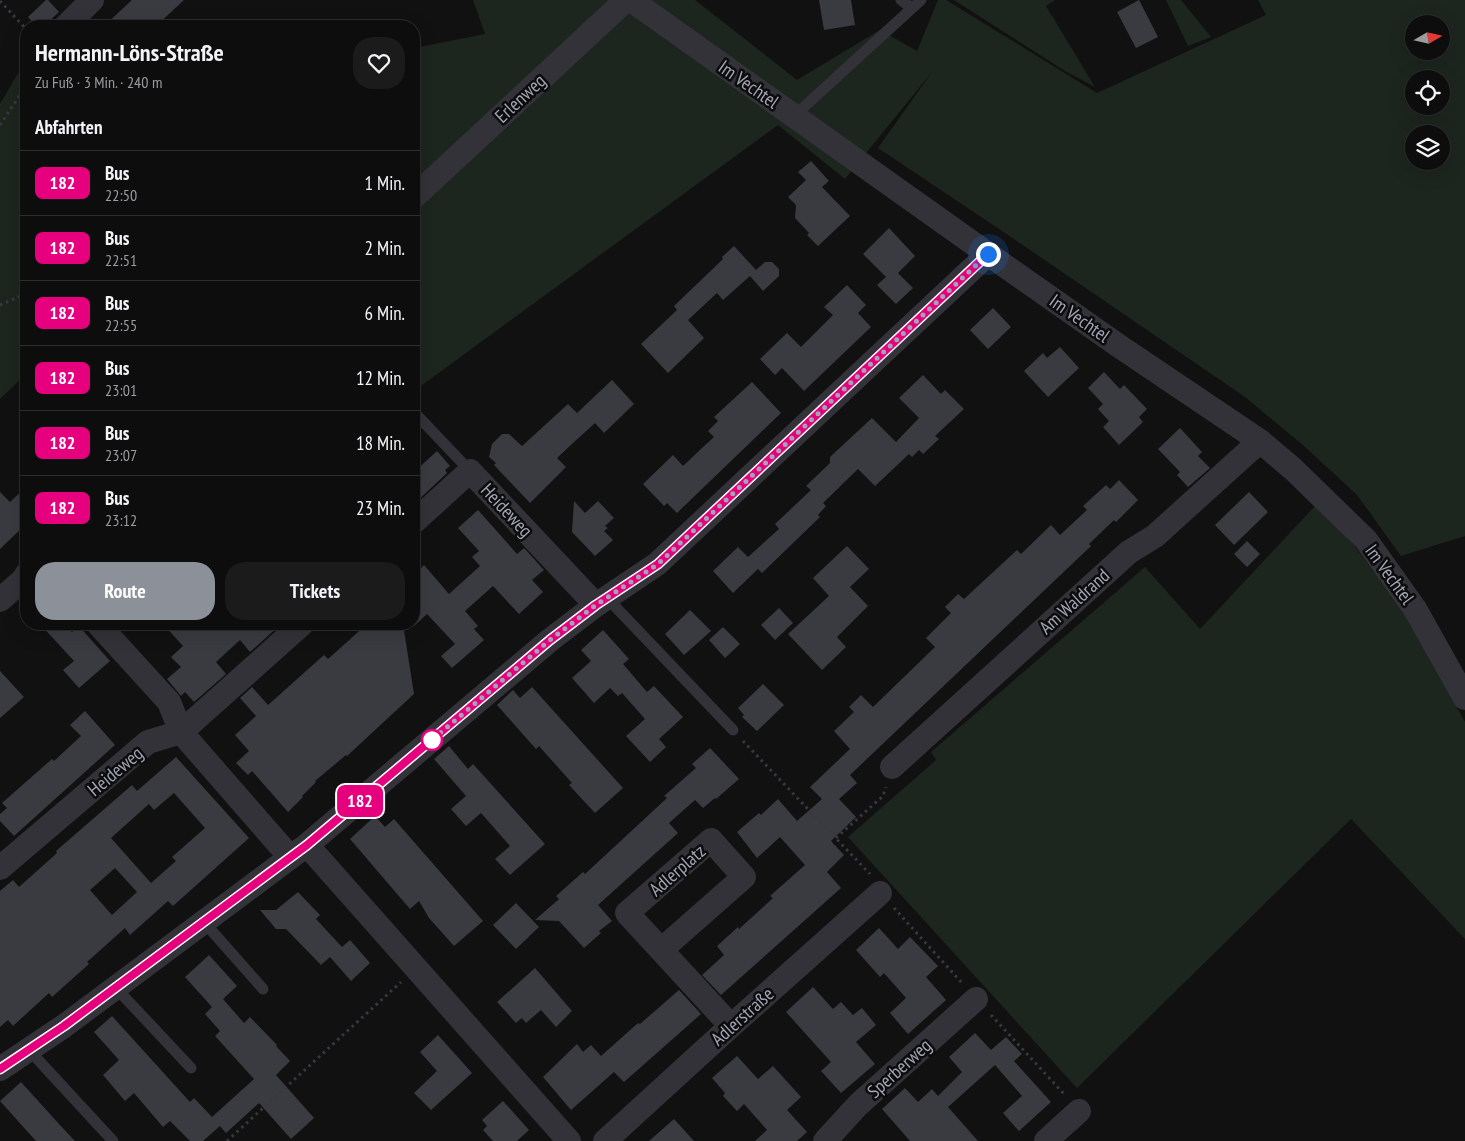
<!DOCTYPE html>
<html lang="de">
<head>
<meta charset="utf-8">
<style>
	:root { --surface:#0d0d0e; --page:#1b1b1c; --text:#f1f3f6; --muted:#9a9c9e; --line:#2d2d2e; --accent:#8c9099 }
	body { margin:0; font-family:"PT Sans Narrow",sans-serif; background:var(--page); color:var(--text); height:100vh; display:flex; flex-direction:column; font-size:19px; white-space:nowrap }
	* { box-sizing:border-box; margin:0 }
	p { font-size:16px; color:var(--muted) }
	.icon { flex:none; width:28px; height:28px; fill:none; stroke:currentColor; stroke-width:2; stroke-linecap:round; stroke-linejoin:round }
	.map { position:relative; flex:1; overflow:hidden }
	.side { position:absolute; left:20px; top:20px; width:400px; height:610px; display:flex; flex-direction:column; background:var(--surface); border-radius:20px; box-shadow:0 5px 20px #0002,0 0 0 1px var(--line) }
	.side>* { flex:none }
	.badge { padding:0 10px; border-radius:8px; font-size:18px; line-height:32px }
	.needle { width:32px; rotate:81deg }
	.tools { position:absolute; left:1405px; top:15px; display:grid; gap:10px }
	.tools a { display:grid; place-items:center; width:45px; height:45px; border-radius:50%; background:var(--surface); box-shadow:0 5px 20px #0002,0 0 0 1px var(--line); font-size:25px }
	.you { position:absolute; width:25px; height:25px; margin:-12px; border:4px solid #fff; border-radius:50%; background:#1a73e8; box-shadow:0 0 0 8px #1a73e833 }
	.map>.badge { position:absolute; translate:-50% -50%; box-shadow:0 0 0 2px #fff }
	h2 { padding:0 15px; font-size:19px; line-height:45px }
	.round { display:grid; place-items:center; flex:none; width:52px; height:52px; border-radius:20px; background:var(--page) }
	.summary { display:flex; align-items:center; justify-content:space-between; height:85px; padding:0 15px }
	h1 { font-size:24px; font-weight:600; line-height:38px }
	.action { display:flex; gap:10px; margin-top:auto; padding:10px 15px }
	.action a { flex:1; height:58px; border-radius:20px; background:var(--accent); color:#fff; font-size:20px; font-weight:600; line-height:58px; text-align:center }
	.action a+a { background:var(--page); color:var(--text) }
	ul { padding:0; list-style:none }
	li { display:flex; align-items:center; gap:15px; height:65px; padding:0 15px; border-top:1px solid var(--line) }
	li div { flex:1 }
	li b { display:block; font-size:19px }
	li em { font-style:normal }
	li .badge { min-width:55px; font-weight:700; text-align:center }
	.map>svg:first-child { display:block }
</style>
</head>
<body>
<div class="map">
<svg width="1465" height="1141" viewBox="0 0 1465 1141">
	<rect width="100%" height="100%" fill="#111112"/>
	<path fill="#1d251f" fill-rule="evenodd" d="M473 0H695L797 80 880 30 917 51 938 0H946L1097 93 1266 15 1258 0H1465V536L1401 556 1357 495 1304 446 1245 397 1011 237 878 148 932 72 845 179 778 125 414 391V48L485 34ZM1414 24H1441V51H1414ZM1414 79H1441V106H1414ZM1414 134H1441V161H1414Z
		M954 0H1055L1046 6 1095 87 1065 71Z
		M1166 0H1181L1211 37 1188 46Z
		M26 60V374L0 399V104Z
		M1315 506 1353 544 1404 612 1465 722V939L1351 819 1077 1088 848 837 936 760 931 752 1145 567 1200 629Z"/>
	<path fill="#3a3b40" fill-rule="evenodd" d="M46 0H48L59 12 44 26H36L28 17Z
		M132 0H184L156 26H104Z
		M819 0H851L855 25 824 30Z
		M1139 0 1158 37 1136 48 1117 12Z
		M811 161 829 181 822 187 850 216 818 246 807 235 809 233 795 218 796 205 788 197 806 180 798 172Z
		M889 228 915 256 898 273 913 288 896 304 877 285 886 277 863 254Z
		M734 246 756 270 765 262H772L779 269V276L763 291 750 276 723 300 717 293 688 320 704 338 668 373 641 344 677 310 674 306 723 259 722 257Z
		M847 285 866 305 858 313 871 327 804 391 782 368 775 375 760 359 787 333 801 347 833 315 824 307Z
		M993 308 1011 327 988 349 970 330Z
		M1060 347 1079 368 1048 397 1024 371 1043 353 1047 358Z
		M1104 372 1120 389 1124 385 1147 409 1139 417 1143 422 1119 445 1103 427 1109 421 1098 409 1103 404 1088 388Z
		M923 375 941 394 945 390 964 409 935 436 939 439 923 454 919 450 912 457 909 454 875 486 858 469 823 503 826 506 818 515 820 517 762 573 758 569 733 593 713 571 738 547 748 557 779 529 775 524 811 490 806 486 830 463V457L872 418 896 442 919 418 899 398Z
		M612 380 634 404 604 433 595 423 573 443 557 458 566 467 530 503 494 465 496 463 489 457 492 444 502 434H509L522 446 568 404 577 413Z
		M752 382 781 413 677 513 667 503 664 506 643 484 673 455 683 466 702 448 714 437 708 431 718 421 714 417Z
		M1180 428 1202 452 1198 456 1210 468 1188 487 1177 475 1180 472 1158 449Z
		M437 451 450 466 445 470 447 473 414 504V472Z
		M1119 480 1138 500 1116 522 1114 520 1089 544 1091 546 850 775 857 783 839 799 856 817 831 841 844 855 827 872 841 888 721 995 702 975 724 955 717 946 738 927 739 929 773 898 770 896 805 865 780 837 757 858 737 832 759 813 761 815 778 799 797 821 822 799 810 787 850 749 834 731 854 712 849 707 861 695 873 707 935 647 926 638 951 613 945 607 958 594 964 599 1017 550 1021 554 1051 525 1060 535 1087 510 1083 506 1106 485 1110 489Z
		M26 487V524L0 549V492L10 502Z
		M1249 492 1268 512 1234 545 1215 525Z
		M574 501 585 513 598 501 614 518 605 526 608 528 604 531 613 540 595 556 572 532Z
		M478 510 517 554 524 548 544 570 532 580 543 592 519 614 493 586 465 611 478 626 474 629 484 640 452 668 441 656 455 644 427 614 414 626V575L424 565 449 594 480 566 472 557 479 551 458 528Z
		M1247 541 1260 554 1247 567 1234 554Z
		M847 546 869 569 850 587 868 606 837 637 846 647 822 670 788 634 829 596 813 578Z
		M779 608 793 623 775 640 761 625Z
		M690 610 711 631 684 655 665 634Z
		M40 624H65L72 632 78 625 110 661 79 688 63 670 74 661Z
		M163 624H281L250 652 240 640 216 662 226 674 194 702 185 692 181 696 167 679 181 667 171 657 183 646Z
		M367 624H403L414 694 347 756 346 755 315 781 316 782 302 796 303 797 288 812 252 771 248 775 236 763 249 751 235 735 256 716 240 698 252 687 268 705 324 655 328 659Z
		M723 627 740 644 725 658 709 640Z
		M603 630 629 659 623 664 647 692 654 686 683 717 659 739 666 747 650 762 626 736 645 719 622 693 618 696 610 688 594 703 572 678 591 661 581 650Z
		M0 671 24 697 0 718Z
		M763 684 784 705 757 731 742 717 744 715 738 708Z
		M532 687 623 788 595 813 569 785 572 783 539 746 536 749 497 705 513 690 520 698Z
		M85 711 115 745 14 836 0 821V814L7 808 2 803 52 759 54 761 81 736 70 725Z
		M449 746 468 769 473 764 545 844 510 875 495 859 510 846 481 813 466 826 451 809 466 796 434 759Z
		M710 748 739 779 716 799 715 798 703 808 695 800 669 823 678 833 598 905 612 921 599 931 601 933 584 948 559 921 535 920 559 899 556 896 583 872 585 874 667 798 664 796 696 768 692 764Z
		M176 757 249 838 173 906 168 901 130 935 125 928 87 962 89 964 52 997 49 993 13 1026 8 1020 0 1027V891L13 880 19 887 57 853 56 851 132 785 137 791ZM174 793 205 828 172 857 176 861 151 883 111 838 149 804 154 810ZM115 868 137 892 112 915 90 890Z
		M375 816 385 827 394 819 483 921 454 946 429 918 419 901 410 909 350 839Z
		M298 892 320 915 316 919 342 947 350 940 370 963 351 981 330 957 321 965 286 929H276L260 910H276Z
		M516 903 539 927 516 949 493 925Z
		M879 928 898 949 910 937 938 966 926 977 946 1000 908 1034 890 1013 906 998 884 973 880 977 856 950Z
		M209 955 237 986 223 999 244 1023 250 1017 277 1045 276 1046 290 1061 276 1075 314 1118 291 1139 259 1103 226 1133 220 1126 203 1141H190L170 1121 163 1127 134 1093 125 1101 103 1075 119 1060 94 1032 112 1016 190 1102 194 1098 212 1117 254 1079 215 1036 220 1031 205 1014 212 1007 185 977Z
		M535 968 572 1011 556 1027 541 1010 526 1023 522 1018 516 1023 497 1002Z
		M813 987 833 1009 841 1002 853 1015 862 1008 876 1025 856 1042 875 1064 841 1093 821 1071 831 1062 786 1012Z
		M679 990 701 1014 624 1082 614 1072 571 1110 543 1077 577 1044 583 1052 591 1045 601 1056 638 1023 640 1024Z
		M975 1033 991 1050 1006 1037 1022 1054 1014 1061 1051 1102 1019 1131 1003 1113 1022 1096 995 1065 948 1107 978 1141H910L882 1109 905 1088 918 1102 932 1089 938 1096 962 1072 949 1057Z
		M438 1035 472 1073 431 1110 414 1093 437 1071 420 1052Z
		M737 1056 758 1079 773 1066 801 1097 787 1110 807 1132 797 1141H755L767 1130 744 1104 737 1111 723 1096 725 1093 712 1078Z
		M21 1082 59 1124 75 1141H36L0 1101Z
		M503 1101 529 1130 517 1141H493L483 1130 487 1126 482 1120Z
		M674 1119 694 1141H649Z"/>
	<g fill="none" stroke-linecap="round" stroke-linejoin="round">
		<path stroke="#38393f" stroke-width="3" stroke-dasharray="2.5 4" stroke-linecap="butt" d="M0 1 26 29
			M0 125 26 86
			M0 305 26 294
			M743 741 870 874
			M836 838 883 796 886 787
			M894 908 962 983
			M991 1015 1065 1095
			M227 1141 401 982"/>
		<path stroke="#323238" stroke-width="11" d="M901 0 912 8
			M794 116 921 0
			M414 412 470 471
			M607 598 733 730
			M204 922 263 989
			M115 987 191 1068
			M29 1050 113 1141"/>
		<path stroke="#323238" stroke-width="24" d="M631 0 988 254 1119 346 1260 441 1293 469 1366 540 1415 609 1465 698
			M66 26 92 0
			M414 197 626 0
			M414 522 470 471 596 605
			M0 600 24 579 26 575
			M98 624 169 702 181 732 290 857
			M892 767 1129 552 1155 536 1260 441
			M307 845 569 1141
			M0 868 148 742 181 732 302 624
			M661 950 744 877 711 840 627 913 731 1026
			M0 1069 64 1026 307 845 550 640 596 605 657 564 988 254
			M605 1141 731 1026 880 893
			M825 1141 858 1105 976 999
			M1046 1141 1079 1111"/>
	</g>
	<g fill="none" stroke-linecap="round" stroke-linejoin="round">
		<defs>
			<path id="line" d="M0 1069 64 1026 307 845 550 640 596 605 658 564 988 254"/>
		</defs>
		<use href="#line" stroke="#fff" stroke-width="11"/>
		<use href="#line" stroke="#e6007e" stroke-width="8"/>
		<path stroke="#a1a4b4" stroke-width="5" stroke-dasharray="0 9" d="M432 740 426 745 550 640 596 605 658 564 988 254"/>
	</g>
	<circle fill="#fff" stroke="#e6007e" stroke-width="2.5" cx="432" cy="740" r="10"/>
	<g text-anchor="middle" dominant-baseline="central" stroke-width="5" stroke-linejoin="round" paint-order="stroke">
		<g font-size="19" fill="#a1a4b4" stroke="#0c0c0d">
			<text transform="translate(749 84) rotate(35)">Im Vechtel</text>
			<text transform="translate(520 98) rotate(-43)">Erlenweg</text>
			<text transform="translate(1080 318) rotate(35)">Im Vechtel</text>
			<text transform="translate(507 510) rotate(47)">Heideweg</text>
			<text transform="translate(1390 574) rotate(54)">Im Vechtel</text>
			<text transform="translate(1074 601) rotate(-42)">Am Waldrand</text>
			<text transform="translate(115 771) rotate(-40)">Heideweg</text>
			<text transform="translate(677 870) rotate(-41)">Adlerplatz</text>
			<text transform="translate(742 1016) rotate(-42)">Adlerstraße</text>
			<text transform="translate(899 1068) rotate(-42)">Sperberweg</text>
		</g>
	</g>
</svg>
<div class="tools">
<a><svg class="needle" viewBox="-14 -14 28 28"><path d="M0-13l5 13h-10z" fill="#e53935"/><path d="M0 13l5-13h-10z" fill="#9a9c9e"/></svg></a>
<a><svg class="icon" aria-label="locate" viewBox="0 0 24 24"><circle cx="12" cy="12" r="6"/><path d="M12 2v4M12 18v4M2 12h4M18 12h4"/></svg></a>
<a><svg class="icon" aria-label="layers" viewBox="0 0 24 24"><path d="M12 4l9 5-9 5-9-5zM3 14l9 5 9-5"/></svg></a>
</div>
<div class="you" style="left:988px;top:254px"></div>
<b class="badge" style="left:360px;top:801px;background:#e6007e;color:#fff">182</b>
<section class="side">
<div class="summary"><div><h1>Hermann-Löns-Straße</h1><p>Zu Fuß · 3 Min. · 240 m</p></div><a class="round"><svg class="icon" aria-label="heart" viewBox="0 0 24 24"><path d="M12 20l-8-8c-3-5 5-10 8-4 3-6 11-1 8 4z"/></svg></a></div>
<h2>Abfahrten</h2>
<ul>
<li><span class="badge" style="background:#e6007e;color:#fff">182</span><div><b>Bus</b><p>22:50</p></div><em>1 Min.</em></li>
<li><span class="badge" style="background:#e6007e;color:#fff">182</span><div><b>Bus</b><p>22:51</p></div><em>2 Min.</em></li>
<li><span class="badge" style="background:#e6007e;color:#fff">182</span><div><b>Bus</b><p>22:55</p></div><em>6 Min.</em></li>
<li><span class="badge" style="background:#e6007e;color:#fff">182</span><div><b>Bus</b><p>23:01</p></div><em>12 Min.</em></li>
<li><span class="badge" style="background:#e6007e;color:#fff">182</span><div><b>Bus</b><p>23:07</p></div><em>18 Min.</em></li>
<li><span class="badge" style="background:#e6007e;color:#fff">182</span><div><b>Bus</b><p>23:12</p></div><em>23 Min.</em></li>
</ul>
<div class="action"><a>Route</a><a>Tickets</a></div>
</section>
</div>
</body>
</html>
